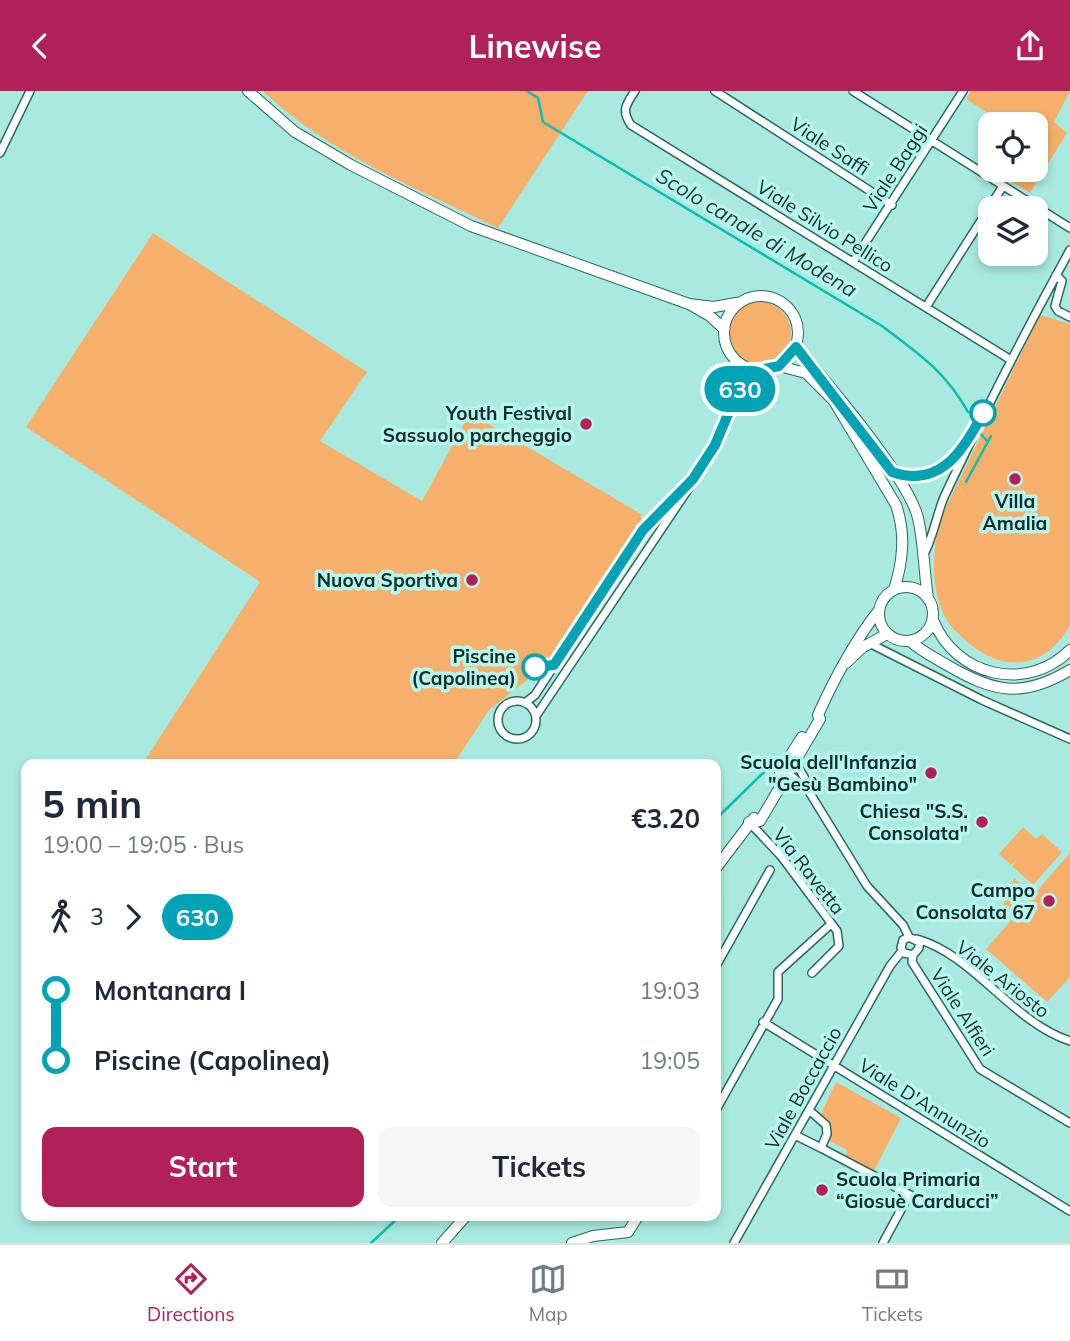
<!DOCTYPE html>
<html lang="en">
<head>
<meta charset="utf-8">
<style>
	:root { --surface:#fff; --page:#f6f6f7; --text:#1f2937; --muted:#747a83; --line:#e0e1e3; --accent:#b02157 }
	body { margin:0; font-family:Mulish,sans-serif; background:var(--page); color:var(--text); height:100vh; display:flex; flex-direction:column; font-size:26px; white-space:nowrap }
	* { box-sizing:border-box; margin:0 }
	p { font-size:23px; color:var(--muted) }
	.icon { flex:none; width:38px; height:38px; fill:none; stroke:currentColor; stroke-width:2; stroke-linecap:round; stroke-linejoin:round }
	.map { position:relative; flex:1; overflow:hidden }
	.drawer { position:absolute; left:21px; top:668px; width:700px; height:462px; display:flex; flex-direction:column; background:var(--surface); border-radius:14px; box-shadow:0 4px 10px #0003 }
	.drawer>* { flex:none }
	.badge { padding:0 14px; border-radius:23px; font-size:24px; line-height:46px }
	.controls { position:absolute; left:978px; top:21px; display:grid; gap:14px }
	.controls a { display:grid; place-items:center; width:70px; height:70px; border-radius:14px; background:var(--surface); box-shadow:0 4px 10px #0003; font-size:35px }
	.map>.badge { position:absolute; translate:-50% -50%; box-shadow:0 0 0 4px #fff }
	.legs { display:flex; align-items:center; gap:10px; height:77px; padding:0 21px; font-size:23px }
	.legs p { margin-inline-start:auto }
	.overview { display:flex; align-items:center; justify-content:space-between; height:119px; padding:0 21px }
	h1 { font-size:38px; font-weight:700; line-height:52px }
	.action { display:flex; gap:14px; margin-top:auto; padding:14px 21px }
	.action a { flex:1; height:80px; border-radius:14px; background:var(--accent); color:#fff; font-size:28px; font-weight:700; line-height:80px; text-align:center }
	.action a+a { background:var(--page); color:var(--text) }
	ul { padding:0 21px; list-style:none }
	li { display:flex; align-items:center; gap:24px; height:70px; font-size:26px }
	li i { display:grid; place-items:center; width:10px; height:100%; margin:0 9px; background:currentColor }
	li i::after { content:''; width:18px; height:18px; margin:-9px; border:5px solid; border-radius:50%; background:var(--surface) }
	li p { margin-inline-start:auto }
	li:first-child i { background:linear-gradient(#0000 50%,currentColor 0) }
	li:last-child i { background:linear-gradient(currentColor 50%,#0000 0) }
	header { display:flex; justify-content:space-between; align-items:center; height:91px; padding:0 21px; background:var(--accent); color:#fff; font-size:32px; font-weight:700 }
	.tabs { display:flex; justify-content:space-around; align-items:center; height:98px; border-top:2px solid var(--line); background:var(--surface); font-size:19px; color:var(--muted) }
	.tabs a { display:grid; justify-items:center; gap:4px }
	.tabs .selected { color:var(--accent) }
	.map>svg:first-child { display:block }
</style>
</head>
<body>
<header><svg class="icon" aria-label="back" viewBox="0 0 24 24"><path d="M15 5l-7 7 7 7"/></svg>Linewise<svg class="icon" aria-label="share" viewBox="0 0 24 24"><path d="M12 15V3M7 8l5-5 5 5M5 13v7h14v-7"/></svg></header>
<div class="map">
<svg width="1070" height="1152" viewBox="0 0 1070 1152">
	<rect width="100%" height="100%" fill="#a9eae0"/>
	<path fill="#f6b06c" d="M263 0H588L498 137C418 98 327 62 263 0Z
		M971 0H1070L1054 31 1067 42 1030 102 992 79H1036V33H1005L966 8Z
		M153 142 367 281 320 350 422 410 470 322 641 423 643 445 574 552 489 619 453 674H142L260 491 26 336Z
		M729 242a31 31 0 1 1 62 0a31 31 0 1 1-62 0Z
		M1040 224 1070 233V535C1043 581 999 582 963 547 956 540 949 535 945 526 930 496 932 457 941 426Z
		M1023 736 1036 748 1042 743 1062 761 1033 794 1012 775 1016 770 1011 774 999 763Z
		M1070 762V886L1047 911 986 858Z
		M1014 787 1025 797 1005 826 1000 822Z
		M836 991 901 1027 874 1080 845 1065 847 1059 829 1050 830 1034 821 1023Z"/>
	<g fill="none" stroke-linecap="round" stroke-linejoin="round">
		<path stroke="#08beae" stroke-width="2.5" d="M527 0 538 7 543 31 882 235C918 262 945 280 968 321
			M980 342 988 351
			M966 391 991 345
			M720 724 767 678
			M371 1152 400 1125"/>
		<defs>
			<path id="minor" d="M635 0C626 13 621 20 631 34L1011 269
				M715 0 892 114
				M853 0 1070 137
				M0 62 30 0
				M853 171 963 0
				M1056 184 1062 190 1055 215 1058 220 1070 226
				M926 216 1003 95
				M734 269 737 302
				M895 382C921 390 944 384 959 361 965 352 969 339 978 333
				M923 464C931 455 938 418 945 404 984 321 1026 239 1070 159
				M869 552 982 609 1070 648
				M498 629a19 19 0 1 1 38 0a19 19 0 1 1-38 0Z
				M525 612 535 604 643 438 693 388
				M536 625 693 391 715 354 737 302 758 279
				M795 670 809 695 808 699
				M784 679 808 699 867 795 903 834 909 846 919 851V857L913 864 904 862 901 857 903 849 909 846
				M749 731 781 765 837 840 839 855 812 882
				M917 848C974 864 1012 931 1070 950
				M913 864 912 871 980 978 1070 1032
				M716 875 770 779
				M763 931 1070 1120
				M716 1019 778 908V881L831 833
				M795 1044 821 1057 827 1043 826 1034 809 1019
				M821 1057 920 1109
				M734 1152 890 875 902 860
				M883 1152 909 1104"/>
			<path id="secondary" d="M248 0 295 41 351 74 471 135 689 213 710 225 723 237
				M724 242a37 37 0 1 1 74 0a37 37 0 1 1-74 0Z
				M689 213 714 216 736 212
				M796 255C826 291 908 386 918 427 924 453 924 481 928 508
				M779 275 806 282 834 310 896 414C906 443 903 470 894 499
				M879 523a27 27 0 1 1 54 0a27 27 0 1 1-54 0Z
				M933 529C956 586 1027 602 1070 559
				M910 550C921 560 935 567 947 574 993 601 1022 608 1070 579
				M846 572 863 556 887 543
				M780 681 802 646
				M749 731 760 730 820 628 818 624C835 586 853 552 879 519
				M716 777 754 727
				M442 1152 466 1125
				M572 1152 593 1145 628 1141 638 1125"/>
		</defs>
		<use href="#minor" stroke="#296961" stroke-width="10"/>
		<use href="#secondary" stroke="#296961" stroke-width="12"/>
		<use href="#minor" stroke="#fff" stroke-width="7"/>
		<use href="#secondary" stroke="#fff" stroke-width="10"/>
	</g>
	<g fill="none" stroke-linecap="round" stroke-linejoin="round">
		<defs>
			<path id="line-1" d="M535 576 554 574 643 439 693 388 715 354 737 302 758 279 779 275 796 256 892 381C940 398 964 359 983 322"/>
		</defs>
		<use href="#line-1" stroke="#fff" stroke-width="16"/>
		<use href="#line-1" stroke="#00a3b4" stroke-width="10"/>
	</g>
	<g fill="#fff" stroke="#00a3b4" stroke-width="3.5">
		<circle cx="983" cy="322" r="12"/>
		<circle cx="535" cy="576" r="12"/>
	</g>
	<g fill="#b02157" stroke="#b6f7ed" stroke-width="2.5">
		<circle cx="586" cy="333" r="7"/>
		<circle cx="1015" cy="388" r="7"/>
		<circle cx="472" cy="489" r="7"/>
		<circle cx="931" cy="682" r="7"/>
		<circle cx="982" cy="731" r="7"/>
		<circle cx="1049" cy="810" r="7"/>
		<circle cx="822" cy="1099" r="7"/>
	</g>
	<g text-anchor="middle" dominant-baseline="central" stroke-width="7" stroke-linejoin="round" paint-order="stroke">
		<g font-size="19" fill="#132d2a" stroke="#b6f7ed">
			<text transform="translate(830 55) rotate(33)">Viale Saffi</text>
			<text transform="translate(895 77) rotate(-57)">Viale Baggi</text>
			<text transform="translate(825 135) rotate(32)">Viale Silvio Pellico</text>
			<text transform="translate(809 780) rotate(52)">Via Ravetta</text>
			<text transform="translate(1003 888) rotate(38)">Viale Ariosto</text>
			<text transform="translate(963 921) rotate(57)">Viale Alfieri</text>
			<text transform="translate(803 997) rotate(-61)">Viale Boccaccio</text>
			<text transform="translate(925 1012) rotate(32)">Viale D'Annunzio</text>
		</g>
		<g font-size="19" font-weight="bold" fill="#132d2a" stroke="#b6f7ed" text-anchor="end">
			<text x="572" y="322">Youth Festival<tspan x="572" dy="22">Sassuolo parcheggio</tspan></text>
			<text x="1015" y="410" text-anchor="middle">Villa<tspan x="1015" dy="22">Amalia</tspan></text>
			<text x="458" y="489">Nuova Sportiva</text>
			<text x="917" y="671">Scuola dell'Infanzia<tspan x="917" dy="22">"Gesù Bambino"</tspan></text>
			<text x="968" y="720">Chiesa "S.S.<tspan x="968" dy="22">Consolata"</tspan></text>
			<text x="1035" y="799">Campo<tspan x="1035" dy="22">Consolata 67</tspan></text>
			<text x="836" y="1088" text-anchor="start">Scuola Primaria<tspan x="836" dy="22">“Giosuè Carducci”</tspan></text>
		</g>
		<g font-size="19" font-weight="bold" fill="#132d2a" stroke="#b6f7ed" text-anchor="end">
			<text x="516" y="565">Piscine<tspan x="516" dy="22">(Capolinea)</tspan></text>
		</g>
		<g font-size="21" font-style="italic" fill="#253d3a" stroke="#b6f7ed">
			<text transform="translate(757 141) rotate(31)">Scolo canale di Modena</text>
		</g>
	</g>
</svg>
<div class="controls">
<a><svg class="icon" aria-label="locate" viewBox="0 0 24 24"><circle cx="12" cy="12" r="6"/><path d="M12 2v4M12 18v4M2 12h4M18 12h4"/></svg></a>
<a><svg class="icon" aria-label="layers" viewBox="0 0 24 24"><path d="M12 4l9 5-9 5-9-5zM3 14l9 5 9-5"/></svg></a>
</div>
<b class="badge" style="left:740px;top:298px;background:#00a3b4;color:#fff">630</b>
<section class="drawer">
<div class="overview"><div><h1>5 min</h1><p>19:00 – 19:05 · Bus</p></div><b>€3.20</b></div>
<div class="legs"><svg class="icon" aria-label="walk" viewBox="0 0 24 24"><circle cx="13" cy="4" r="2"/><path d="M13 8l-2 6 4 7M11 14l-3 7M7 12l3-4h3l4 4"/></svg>3<svg class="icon" aria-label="forward" viewBox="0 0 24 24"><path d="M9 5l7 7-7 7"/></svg><b class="badge" style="background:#00a3b4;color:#fff">630</b></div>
<ul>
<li><i style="color:#00a3b4"></i><b>Montanara I</b><p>19:03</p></li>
<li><i style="color:#00a3b4"></i><b>Piscine (Capolinea)</b><p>19:05</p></li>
</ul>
<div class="action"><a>Start</a><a>Tickets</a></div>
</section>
</div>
<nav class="tabs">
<a class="selected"><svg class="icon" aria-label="directions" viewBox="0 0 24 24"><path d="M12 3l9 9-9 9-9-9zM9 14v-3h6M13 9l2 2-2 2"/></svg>Directions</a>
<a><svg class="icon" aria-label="map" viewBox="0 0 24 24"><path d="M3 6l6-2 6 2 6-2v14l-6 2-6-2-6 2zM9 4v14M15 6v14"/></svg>Map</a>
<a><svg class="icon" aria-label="tickets" viewBox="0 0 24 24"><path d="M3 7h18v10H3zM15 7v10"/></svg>Tickets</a>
</nav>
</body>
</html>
